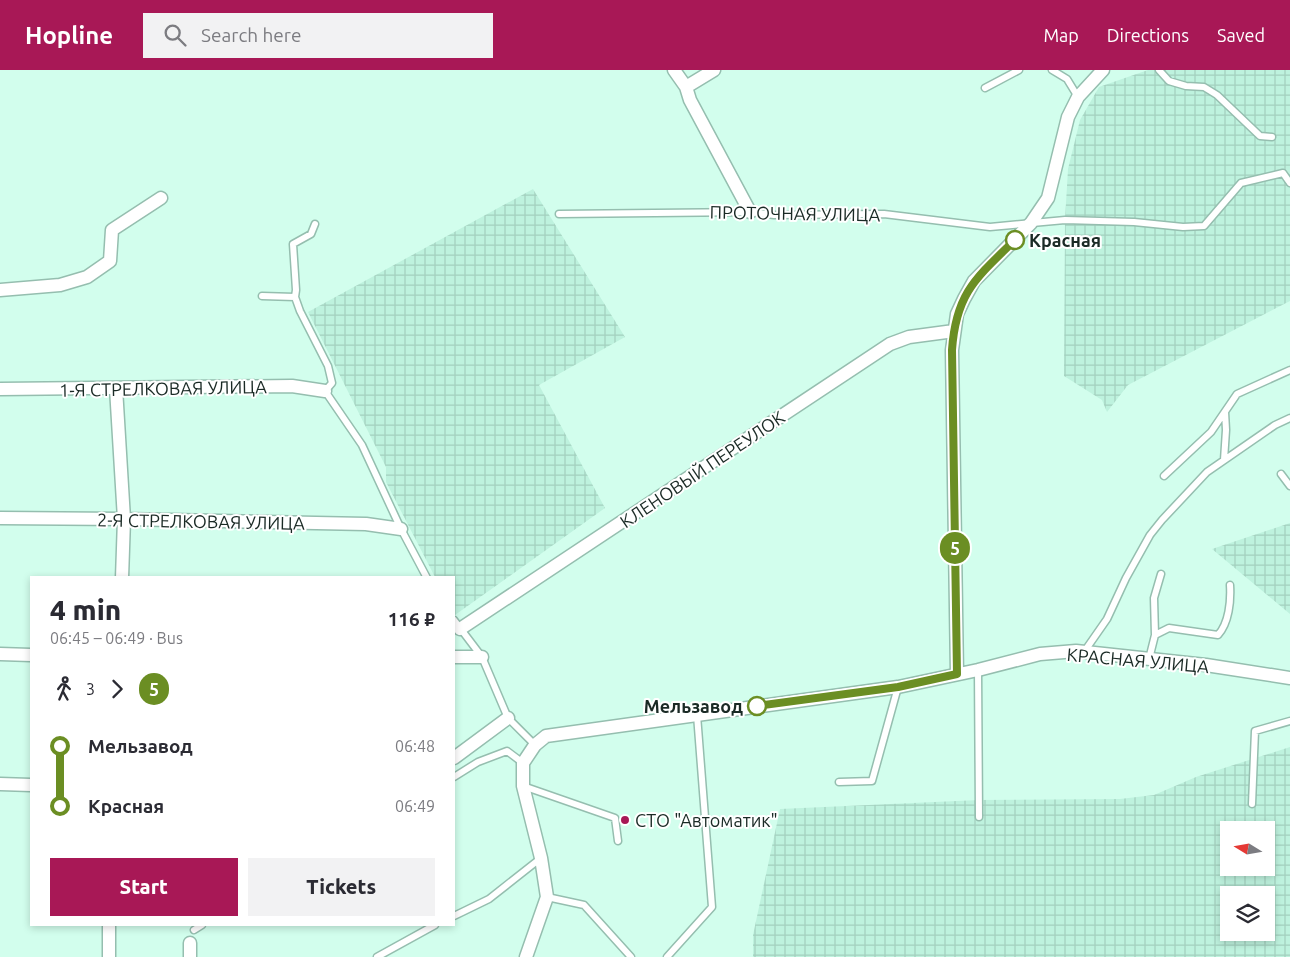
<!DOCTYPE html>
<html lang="en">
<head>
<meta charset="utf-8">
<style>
	:root { --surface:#fff; --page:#f2f2f3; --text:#2b2b33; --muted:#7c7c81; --accent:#a81856 }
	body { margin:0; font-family:Ubuntu,sans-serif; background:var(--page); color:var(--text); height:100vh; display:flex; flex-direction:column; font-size:19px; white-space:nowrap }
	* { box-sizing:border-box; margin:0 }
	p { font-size:16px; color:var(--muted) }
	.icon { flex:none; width:28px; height:28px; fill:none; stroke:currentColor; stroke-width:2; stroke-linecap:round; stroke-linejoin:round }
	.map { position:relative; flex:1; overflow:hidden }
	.drawer { position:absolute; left:30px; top:506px; width:425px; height:350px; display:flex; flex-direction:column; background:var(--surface); border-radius:0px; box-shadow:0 2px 8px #0003 }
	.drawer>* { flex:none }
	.badge { padding:0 10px; border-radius:16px; font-size:18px; line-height:32px }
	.needle { width:32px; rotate:281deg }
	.buttons { position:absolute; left:1220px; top:751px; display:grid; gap:10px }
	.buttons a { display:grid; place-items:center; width:55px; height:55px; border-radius:0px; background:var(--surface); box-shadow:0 2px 8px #0003; font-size:25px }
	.map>.badge { position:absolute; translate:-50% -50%; box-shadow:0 0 0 2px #fff }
	.legs { display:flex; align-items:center; gap:8px; height:55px; padding:0 20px; font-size:16px }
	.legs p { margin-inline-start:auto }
	.overview { display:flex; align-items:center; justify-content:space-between; height:85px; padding:0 20px }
	h1 { font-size:28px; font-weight:800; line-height:38px }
	.cta { display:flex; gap:10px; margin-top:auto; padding:10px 20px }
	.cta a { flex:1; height:58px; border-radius:0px; background:var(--accent); color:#fff; font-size:20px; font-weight:800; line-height:58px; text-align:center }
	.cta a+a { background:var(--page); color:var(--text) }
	ul { padding:0 20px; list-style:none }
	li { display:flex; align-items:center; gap:18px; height:60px; font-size:19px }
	li i { display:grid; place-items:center; width:8px; height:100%; margin:0 6px; background:currentColor }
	li i::after { content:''; width:12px; height:12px; margin:-6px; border:4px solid; border-radius:50%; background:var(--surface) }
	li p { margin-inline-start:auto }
	li:first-child i { background:linear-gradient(#0000 50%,currentColor 0) }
	li:last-child i { background:linear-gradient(currentColor 50%,#0000 0) }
	header { display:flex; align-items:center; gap:30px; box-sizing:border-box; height:70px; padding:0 25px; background:var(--accent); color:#fff }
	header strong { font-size:24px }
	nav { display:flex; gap:28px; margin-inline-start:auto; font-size:18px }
	.search { width:350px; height:45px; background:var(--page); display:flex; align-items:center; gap:12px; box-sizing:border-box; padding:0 18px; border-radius:0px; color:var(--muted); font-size:19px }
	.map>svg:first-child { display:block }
</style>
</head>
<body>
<header>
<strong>Hopline</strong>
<div class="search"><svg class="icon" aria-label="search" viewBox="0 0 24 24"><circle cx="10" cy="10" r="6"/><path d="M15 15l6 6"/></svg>Search here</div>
<nav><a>Map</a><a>Directions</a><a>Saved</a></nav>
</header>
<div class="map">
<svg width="1290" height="887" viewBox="0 0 1290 887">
	<defs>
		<pattern id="industrial-grid" width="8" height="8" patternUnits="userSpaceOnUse" patternTransform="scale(1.25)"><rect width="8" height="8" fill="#bef2de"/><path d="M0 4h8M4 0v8" fill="none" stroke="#a3d0be"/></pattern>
	</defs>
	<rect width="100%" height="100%" fill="#d2feed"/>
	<path fill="url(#industrial-grid)" fill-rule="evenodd" d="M1148 0H1290V231L1128 315 1107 342 1102 330 1064 306 1065 150 1068 99 1080 50 1099 17Z
		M533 119 625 267 539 315 605 438 455 545 454 508 435 507 386 412V397L308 242Z
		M1290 453V544L1212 479Z
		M1290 677V887H753V865L780 739 979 730 1120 729 1154 725 1196 707ZM1229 760H1266V798H1229ZM1229 825H1266V862H1229Z"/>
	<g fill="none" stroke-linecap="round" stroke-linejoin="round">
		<defs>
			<path id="lane" d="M1052 0 1067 9 1078 27
				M1159 0 1169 11 1186 16 1204 17 1217 25 1260 66 1272 67
				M985 18 1019 0
				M559 144 750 142 774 145 884 144 990 157 1065 150 1134 152 1183 157 1204 156 1241 113 1283 103 1290 113
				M315 154 311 164 293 174 296 220 295 227 300 241 328 296 332 313 325 321 362 375 401 459 427 508
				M262 226 295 227
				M1224 390 1226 360 1225 342
				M1281 404 1290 416
				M1164 406 1211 362 1237 324 1290 300
				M454 550 482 587 508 648 535 675
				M1155 565 1154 528 1161 504
				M1084 582 1107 549 1126 508 1150 465 1162 450 1207 402 1275 355 1290 348
				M1149 589 1155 565 1169 558 1218 565C1229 553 1231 531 1230 515
				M978 600 979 747
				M454 707 478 692 507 681 523 693
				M839 712 872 711 898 617
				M523 716 615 748 618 771
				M1252 734 1255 661 1290 651
				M547 827 584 835 631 887
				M454 846 489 829 541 788
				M194 860 202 855
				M377 887 435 855
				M667 887 712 837 697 645"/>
			<path id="street" d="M674 0 686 17
				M714 0 686 17 690 30 750 142
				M0 220 60 215 87 207 110 191 112 160 161 128
				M116 318 124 449 122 508
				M0 319 292 316 325 321
				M0 448 124 449 366 454 401 459
				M460 559 890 274 909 267 954 261
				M0 584 31 585
				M454 587H482
				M957 604 952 280 957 244 964 229 974 211 1031 153 1048 128 1068 47 1078 27 1103 0
				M454 688 508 648
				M0 714 31 715
				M190 873V887
				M109 887V855
				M526 887 547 827 541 788 523 716V693L535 675 546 666 898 617 978 600 1040 584 1076 581 1206 595 1290 608"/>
		</defs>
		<use href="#lane" stroke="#95beaf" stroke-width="9"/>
		<use href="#street" stroke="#95beaf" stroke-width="15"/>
		<use href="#lane" stroke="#fff" stroke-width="6"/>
		<use href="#street" stroke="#fff" stroke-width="12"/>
	</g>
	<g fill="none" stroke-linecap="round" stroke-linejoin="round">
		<defs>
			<path id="line-1" d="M757 636 898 617 957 604 952 280C956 223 976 208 1015 170"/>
		</defs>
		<use href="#line-1" stroke="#fff" stroke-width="11"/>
		<use href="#line-1" stroke="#6b8e23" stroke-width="8"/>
	</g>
	<g fill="#fff" stroke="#6b8e23" stroke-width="2.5">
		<circle cx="1015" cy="170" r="9"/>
		<circle cx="757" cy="636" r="9"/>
	</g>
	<circle fill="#a81856" stroke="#fff" stroke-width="2" cx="625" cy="750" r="5"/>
	<g text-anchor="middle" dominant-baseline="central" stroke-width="4" stroke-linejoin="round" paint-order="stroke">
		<g font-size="18" fill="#1a2a25" stroke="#fff">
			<text transform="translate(795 143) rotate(1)">ПРОТОЧНАЯ УЛИЦА</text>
			<text transform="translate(163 318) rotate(-1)">1-Я СТРЕЛКОВАЯ УЛИЦА</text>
			<text transform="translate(702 399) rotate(-34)">КЛЕНОВЫЙ ПЕРЕУЛОК</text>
			<text transform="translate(201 451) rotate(1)">2-Я СТРЕЛКОВАЯ УЛИЦА</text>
			<text transform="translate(1138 590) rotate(5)">КРАСНАЯ УЛИЦА</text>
		</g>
		<g font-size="18" font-weight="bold" fill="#1a2a25" stroke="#fff" text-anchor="start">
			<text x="1029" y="170">Красная</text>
			<text x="743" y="636" text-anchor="end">Мельзавод</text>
		</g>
		<g font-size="18" fill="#1a2a25" stroke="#fff" text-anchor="start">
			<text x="635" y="750">СТО "Автоматик"</text>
		</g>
	</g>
</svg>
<div class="buttons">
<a><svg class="needle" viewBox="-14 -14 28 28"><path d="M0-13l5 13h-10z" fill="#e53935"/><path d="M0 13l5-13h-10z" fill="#7c7c81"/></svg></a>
<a><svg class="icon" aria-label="layers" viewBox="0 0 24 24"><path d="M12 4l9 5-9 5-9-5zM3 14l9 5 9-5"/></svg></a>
</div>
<b class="badge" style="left:955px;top:478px;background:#6b8e23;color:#fff">5</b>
<section class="drawer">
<div class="overview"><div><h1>4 min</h1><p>06:45 – 06:49 · Bus</p></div><b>116 ₽</b></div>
<div class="legs"><svg class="icon" aria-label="walk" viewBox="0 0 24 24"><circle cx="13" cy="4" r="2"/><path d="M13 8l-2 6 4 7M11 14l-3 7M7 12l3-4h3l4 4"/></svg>3<svg class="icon" aria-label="forward" viewBox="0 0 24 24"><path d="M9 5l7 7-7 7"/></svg><b class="badge" style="background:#6b8e23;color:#fff">5</b></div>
<ul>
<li><i style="color:#6b8e23"></i><b>Мельзавод</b><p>06:48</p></li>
<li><i style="color:#6b8e23"></i><b>Красная</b><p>06:49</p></li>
</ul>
<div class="cta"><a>Start</a><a>Tickets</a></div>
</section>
</div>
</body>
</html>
